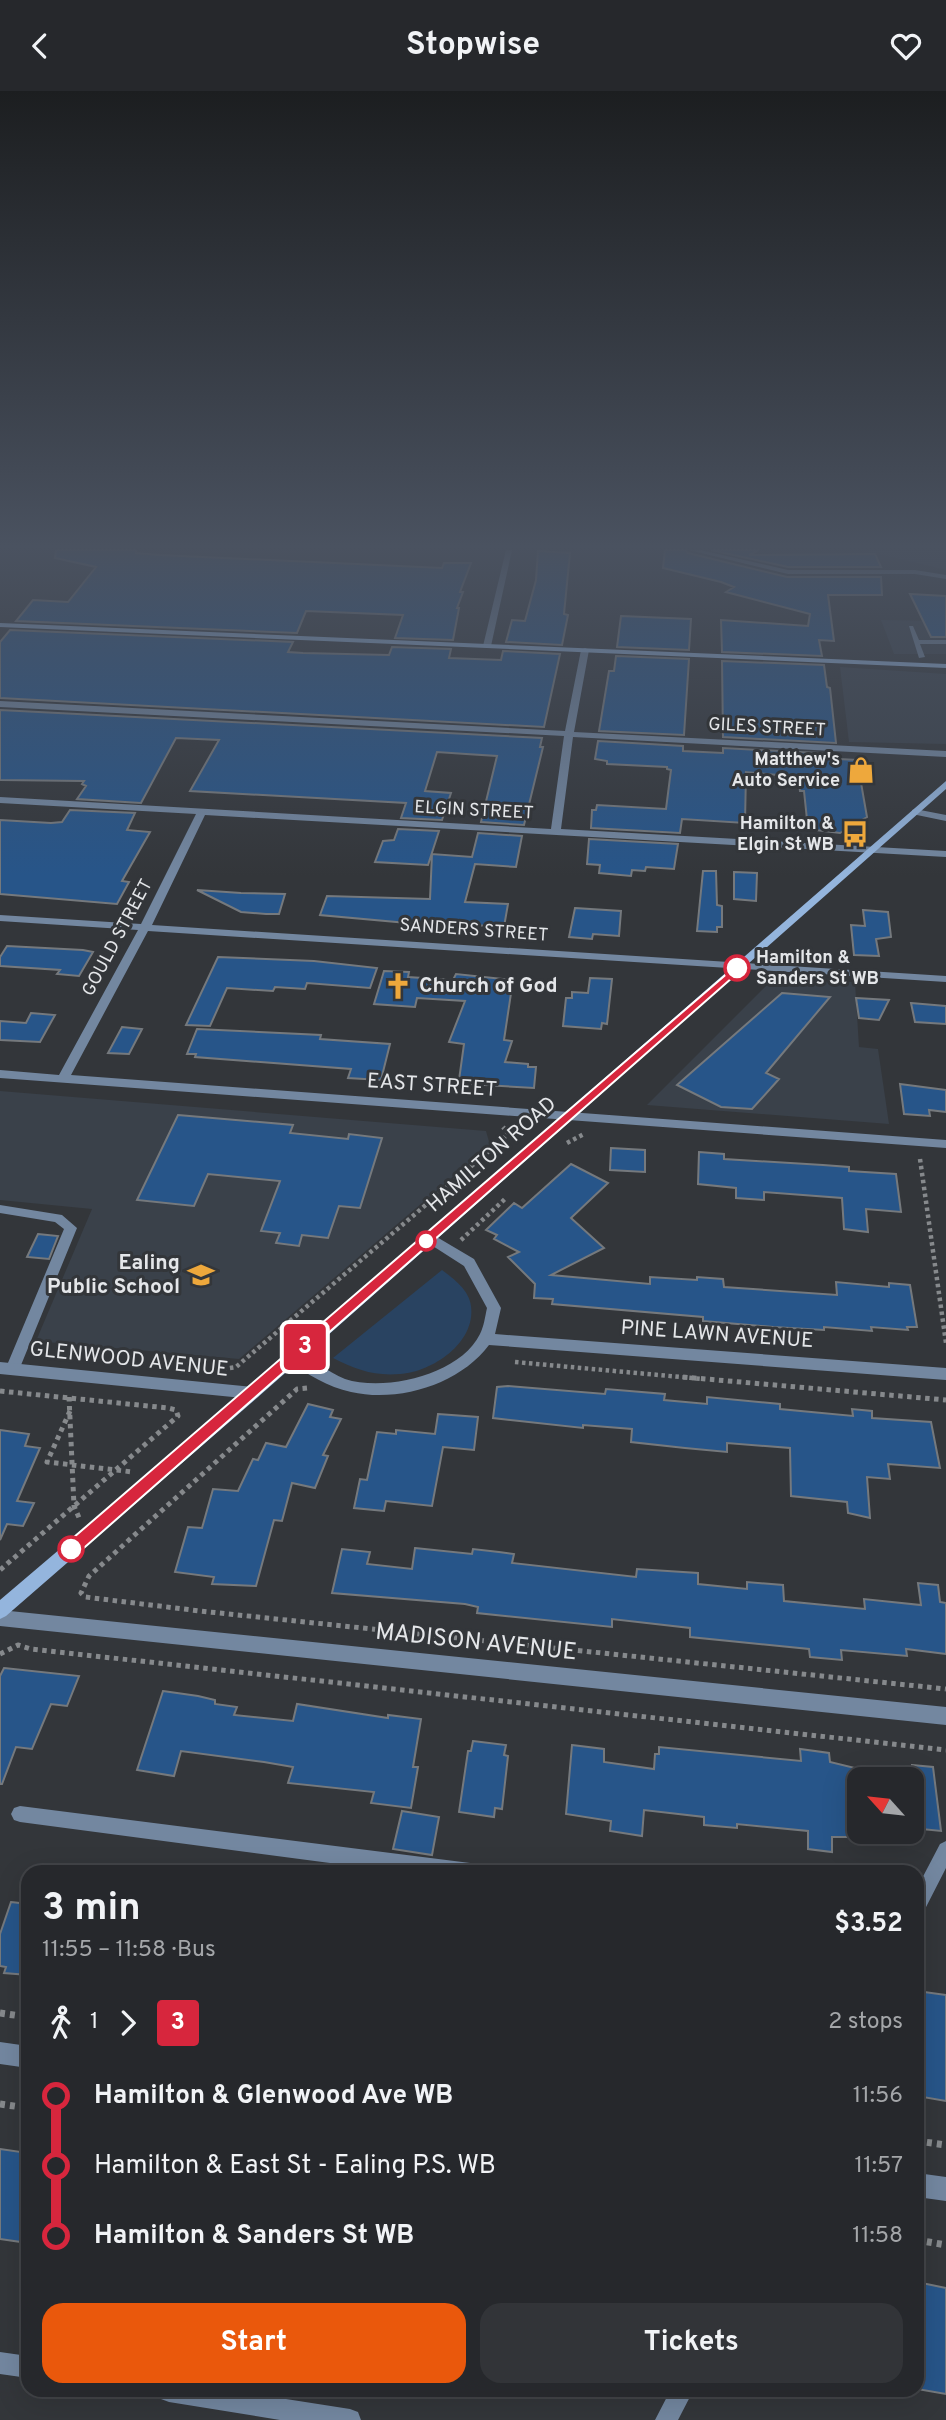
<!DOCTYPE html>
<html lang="en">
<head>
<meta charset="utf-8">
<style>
	:root { --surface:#26282c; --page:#323438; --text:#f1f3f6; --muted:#a4a6a9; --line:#424448; --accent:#ea580c }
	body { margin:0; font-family:Overpass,sans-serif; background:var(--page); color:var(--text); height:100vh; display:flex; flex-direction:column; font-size:26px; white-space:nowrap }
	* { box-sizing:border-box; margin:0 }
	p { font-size:23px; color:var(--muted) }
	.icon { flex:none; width:38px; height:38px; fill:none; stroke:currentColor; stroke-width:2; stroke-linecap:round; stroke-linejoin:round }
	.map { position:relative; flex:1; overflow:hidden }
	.side { position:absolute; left:21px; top:1774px; width:903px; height:532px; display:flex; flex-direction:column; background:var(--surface); border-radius:21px; box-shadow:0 7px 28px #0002,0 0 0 2px var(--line) }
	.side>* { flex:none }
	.badge { padding:0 14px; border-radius:5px; font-size:24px; line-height:46px }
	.needle { width:46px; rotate:297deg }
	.fabs { position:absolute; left:847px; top:1676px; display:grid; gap:14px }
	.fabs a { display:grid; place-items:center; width:77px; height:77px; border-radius:14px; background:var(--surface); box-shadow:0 7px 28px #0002,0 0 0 2px var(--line); font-size:35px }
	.map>.badge { position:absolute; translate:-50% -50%; box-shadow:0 0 0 4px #fff }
	.legs { display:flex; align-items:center; gap:10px; height:77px; padding:0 21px; font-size:23px }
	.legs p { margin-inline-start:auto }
	.summary { display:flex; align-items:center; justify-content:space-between; height:119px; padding:0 21px }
	h1 { font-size:38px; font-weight:700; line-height:52px }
	.cta { display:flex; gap:14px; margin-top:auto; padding:14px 21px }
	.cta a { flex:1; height:80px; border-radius:21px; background:var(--accent); color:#fff; font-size:28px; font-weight:700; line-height:80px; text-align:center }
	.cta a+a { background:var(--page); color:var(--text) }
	ul { padding:0 21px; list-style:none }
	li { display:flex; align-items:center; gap:24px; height:70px; font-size:26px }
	li i { display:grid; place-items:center; width:10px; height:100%; margin:0 9px; background:currentColor }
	li i::after { content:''; width:18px; height:18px; margin:-9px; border:5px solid; border-radius:50%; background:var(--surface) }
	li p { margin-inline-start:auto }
	li:first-child i { background:linear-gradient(#0000 50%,currentColor 0) }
	li:last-child i { background:linear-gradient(currentColor 50%,#0000 0) }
	header { display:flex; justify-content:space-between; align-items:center; height:91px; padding:0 21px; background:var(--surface); font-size:32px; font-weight:700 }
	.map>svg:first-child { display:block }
</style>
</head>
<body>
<header><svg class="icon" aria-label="back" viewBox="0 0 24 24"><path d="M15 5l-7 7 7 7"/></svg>Stopwise<svg class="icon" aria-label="heart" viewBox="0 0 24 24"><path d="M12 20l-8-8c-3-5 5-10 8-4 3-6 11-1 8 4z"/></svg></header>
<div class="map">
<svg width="946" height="2329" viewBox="0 0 946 2329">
	<rect width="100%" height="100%" fill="#33363a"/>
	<path fill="#3a414a" d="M862 459H946V479L938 477Z
		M946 527V563H894L881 529 941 530Z
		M840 576 946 583V653L849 651Z
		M772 889 855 891 859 956 878 958 889 1033 647 1014Z
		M0 1000 486 1040 490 1054 239 1268 36 1250 92 1118 0 1109Z"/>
	<path fill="#294361" d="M442 1179C454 1188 469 1199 471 1215 476 1252 432 1281 400 1283 373 1285 357 1279 333 1267Z"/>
	<path fill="#275589" stroke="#75797d" stroke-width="2" d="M56 459H136V462L160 464 442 477 444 472H471L460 501H463L457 517H459L453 549 395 547 403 524 306 520 297 542 16 530 33 509 68 511 96 476 55 467Z
		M665 459H686L688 462 787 486H881L882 504H828L834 550 819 549 822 565 722 561 721 529 808 535 810 523 726 501 734 496 721 491 663 477Z
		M711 459H759L749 464 875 463 881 476H788Z
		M538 460 570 462 564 523 568 524 562 554 506 551 512 529 525 530 536 489Z
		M910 503 946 505V546H931Z
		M621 525 691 528 689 559 617 556Z
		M10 539 293 551 288 561 303 562 389 564 392 556 451 558 449 567 501 569 503 560 560 563 544 636 0 607V551Z
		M616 565 689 568 684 644 599 640 609 580H614Z
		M722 570 824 574 827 596 830 597 836 652 723 646Z
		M0 619 542 647 540 656H543L524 734 481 731 497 665 466 663 437 661 425 700 451 702 442 729 401 727 406 712 190 700 219 649 176 647 141 712 77 708 86 695 82 693 84 690 0 689Z
		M598 650 683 655V660L723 662V657L838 663 839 668 857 669 867 726 840 742 808 738 804 700H800L798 686 746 681 745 732 682 728 680 742 591 737 592 719H596L597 714 666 718 671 679 667 678V676L607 673V670L595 668Z
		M70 719 135 722 127 739 150 741 122 790 129 791 117 813 0 803V729L51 732 62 731Z
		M398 738 439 740 428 774 375 771 383 750 394 749Z
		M478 742 522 745 516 776 475 773 465 811 508 813 504 836 474 834 473 838 320 824 327 805 430 808 432 763 472 766Z
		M589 748 678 753 674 778 646 776 645 780 632 779 631 785 599 782 600 774 587 773Z
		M703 780H716L717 814 722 815V836H717V841L697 840Z
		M734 781 757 782 756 810 734 808Z
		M197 799 241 802 285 803 279 823H266L241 821Z
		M575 817 621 820 619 845 593 843 592 848 569 846Z
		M863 819 888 821 891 846 876 848 879 865 854 864 851 834 865 835Z
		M7 855 83 859 93 861 79 885 57 883 60 879 0 875V866Z
		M218 866 314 870 377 877 370 897 307 892 305 898 275 896 273 900 227 897 210 935 186 934Z
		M384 880 409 881 408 886 453 889 456 883 513 889 504 949 512 950 505 971 528 973V976H536L534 997 469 993V990L459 989 464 953 449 951 465 910 417 907 415 916 374 913Z
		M590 887 612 888 607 933 602 932 601 938 563 935 566 907H572V901L588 902Z
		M782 902 830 906 766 982 779 988 752 1018 721 1016 677 994Z
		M856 907 889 909 879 929 859 927Z
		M911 912 946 915V933L915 931Z
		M31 922 55 924 40 951 0 949V930L26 932Z
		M122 936 142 938 129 963 108 962Z
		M197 938 321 944 320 948 390 953 381 989 348 987 351 978 195 966 196 963H187Z
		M900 993 946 999V1021L929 1019 930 1025 904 1023Z
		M178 1024 293 1034 290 1042 348 1048 349 1043 382 1047 360 1117 339 1115 328 1147 302 1144 299 1155 276 1152 280 1142 261 1140 280 1090 208 1083 194 1115 137 1109Z
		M611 1057 645 1059V1081L610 1079Z
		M699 1061 724 1063V1068L823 1074 849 1076V1080L896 1083 901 1121 866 1118 868 1141 844 1138 842 1107 764 1101V1109L736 1107V1097L698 1093Z
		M571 1073 608 1092 571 1127 604 1157 551 1184 650 1193V1186L697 1189V1186L723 1188 724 1196 837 1204 836 1191 889 1196V1192L910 1194 917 1236H907L908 1239 871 1236 872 1240 824 1236V1239L773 1236 703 1230V1226L552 1213 553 1208 534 1207 535 1193 508 1166 519 1161 494 1148 497 1144 486 1139 514 1112 522 1117Z
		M38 1143 58 1145 49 1168 27 1166Z
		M508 1295 605 1303 606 1298 665 1303 664 1309 707 1313V1306L780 1313V1318L853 1325 852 1318 872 1320V1327L931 1331 940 1377 888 1373 890 1388 867 1386 870 1427 848 1422 847 1411 791 1405 790 1357 727 1352V1361L685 1357 631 1351 632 1338 583 1334V1337L493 1327 497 1296Z
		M308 1313 333 1319 330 1326 341 1328 323 1364 328 1365 315 1397 292 1392 282 1430 274 1429 256 1495 212 1493 214 1486 175 1481 188 1436 202 1437 213 1398 238 1400 253 1368 258 1369 266 1352 286 1356Z
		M438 1323 478 1326 474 1359 443 1356 432 1415 386 1410 384 1420 354 1417 360 1388 367 1389 377 1341 396 1343V1339L435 1343Z
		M0 1339 29 1343 25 1355 40 1357 17 1410 34 1412 23 1435 7 1433 0 1449Z
		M415 1457 472 1463 473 1458 499 1461 514 1463 512 1472 636 1486 637 1478 698 1482V1493L747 1498V1491L783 1494 784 1510 865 1518 864 1508 921 1514 918 1492 938 1494 940 1511 946 1512V1563L906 1558 907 1565 841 1559 842 1569 810 1566 809 1558 690 1546V1537L612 1528V1536L477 1522 478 1516 465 1513 332 1502 342 1458 370 1461 367 1473 412 1478Z
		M4 1577 79 1585 67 1615 51 1613 32 1658 16 1656 2 1693H0V1585Z
		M163 1600 198 1605 215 1609V1613L237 1616 234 1624 293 1630 297 1613 388 1627V1624L421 1628 413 1676H418L411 1717 371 1712 374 1701 288 1692 293 1676 264 1671 181 1660 174 1685 137 1679Z
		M473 1650 506 1654 504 1664 508 1665 502 1718 495 1717 494 1726 459 1721 468 1660H471Z
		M572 1654 604 1658V1671L654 1678 655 1663H659V1656L801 1670 800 1658 829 1662 830 1671 859 1678V1746H832V1761L808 1758V1740L737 1733V1737L704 1734V1726L644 1719 642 1745 610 1740 611 1730 566 1723Z
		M912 1674 933 1676 941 1740 912 1737Z
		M402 1720 439 1726 432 1764 393 1758Z
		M11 1811 28 1813V1884L4 1882 6 1876 0 1875V1843Z
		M917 1900 946 1904V2010L917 2005Z
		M0 2058 28 2062V2152L0 2148Z
		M917 2191 946 2197V2303L917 2298Z"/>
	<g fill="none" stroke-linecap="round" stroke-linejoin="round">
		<path stroke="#86898c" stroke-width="4.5" stroke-dasharray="3.5 3.5" stroke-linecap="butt" d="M567 1052 584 1043
			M920 1068 946 1252
			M461 1149 506 1107
			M515 1271 703 1288
			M223 1278 236 1276 503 1048 508 1042 503 1036"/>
		<path stroke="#86898c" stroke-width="5" stroke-dasharray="4.5 4.5" stroke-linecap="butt" d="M683 1286 946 1309
			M307 1297 297 1298 89 1485 81 1502 85 1506 200 1520 946 1598
			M0 1300 168 1317 176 1319 178 1325 0 1479
			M69 1306 74 1415 80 1429
			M70 1320 47 1371 133 1381
			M0 1563 18 1554 31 1558 946 1659"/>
		<path stroke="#86898c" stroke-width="7" stroke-dasharray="5 5" stroke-linecap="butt" d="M0 1922 28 1926
			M0 2013 28 2017
			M917 2050 946 2054
			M917 2149 946 2154"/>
		<path fill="#7387a0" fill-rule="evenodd" d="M909 535H913L919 549H946V553H920L925 566 919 567Z
			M915 718 946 724V730L912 723V719Z
			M0 1114 62 1124 77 1137 19 1279 17 1283H7L5 1279 64 1138 55 1131 0 1122Z
			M20 1715 478 1773 484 1776 487 1782H406L20 1731 14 1729 11 1723 14 1717Z
			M946 1750V1777L923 1822 917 1825V1797L940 1753Z
			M0 2261 28 2265V2287L0 2283Z
			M158 2300H235L350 2318 358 2321 361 2329H280L169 2311 161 2308Z
			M670 2300H693L678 2329H655Z"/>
		<path fill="#7387a0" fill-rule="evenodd" d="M506 459H512L491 555 487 557 483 555Z
			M689 459H700L788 479H915L946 484V488L915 483H788Z
			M585 557 589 559 574 641 946 660V666L573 646 561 738 946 760V766L205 724 152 834 946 885V891L148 840 71 984 946 1049V1057L0 987V979L59 984 138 839 0 830V824L141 833 196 723 0 712V706L551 738 564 645 0 616V610L565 640 581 559Z
			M430 1142 474 1168 501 1217 495 1243 946 1277V1289L489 1254C460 1293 399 1312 351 1301 328 1296 307 1283 288 1270L285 1266 288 1262 293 1260C312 1266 327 1281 345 1288 385 1301 460 1284 480 1243 484 1235 485 1226 487 1217L464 1175 425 1150 423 1147 425 1144Z
			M0 1271 253 1296 258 1298 261 1302 258 1306 253 1308 0 1283Z
			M0 1519 946 1616V1634L0 1535Z
			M0 1951 28 1955V1977L0 1973Z
			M917 2082 946 2086V2110L917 2106Z"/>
		<path fill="#94b5dd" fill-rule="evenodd" d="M0 532 946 573V577L0 536Z
			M946 690V698L258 1306 6 1525 0 1528V1509L248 1298Z"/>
	</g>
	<linearGradient id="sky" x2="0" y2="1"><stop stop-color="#1c1e20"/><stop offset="0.58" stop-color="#4a5260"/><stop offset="1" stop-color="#4a5260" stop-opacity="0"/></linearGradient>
	<rect width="946" height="785" fill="url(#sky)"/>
	<path fill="#d7263d" stroke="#fff" stroke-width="2" d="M737 874 743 877 741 879 77 1463H66L63 1458 66 1453Z"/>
	<defs>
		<symbol id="shop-bare" viewBox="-9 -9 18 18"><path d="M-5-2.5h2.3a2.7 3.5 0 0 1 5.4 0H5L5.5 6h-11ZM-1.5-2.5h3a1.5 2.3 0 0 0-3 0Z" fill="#eea83c" stroke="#33363a" stroke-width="2.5" paint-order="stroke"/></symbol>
		<symbol id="bus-bare" viewBox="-9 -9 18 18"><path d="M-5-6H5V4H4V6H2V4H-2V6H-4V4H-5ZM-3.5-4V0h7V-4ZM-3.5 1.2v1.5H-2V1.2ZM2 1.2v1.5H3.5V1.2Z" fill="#eea83c" stroke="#33363a" stroke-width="2.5" paint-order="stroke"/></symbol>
		<symbol id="church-bare" viewBox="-9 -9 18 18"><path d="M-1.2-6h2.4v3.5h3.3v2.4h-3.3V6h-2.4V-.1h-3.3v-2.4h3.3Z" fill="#eea83c" stroke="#33363a" stroke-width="2.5" paint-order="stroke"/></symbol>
		<symbol id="school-bare" viewBox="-9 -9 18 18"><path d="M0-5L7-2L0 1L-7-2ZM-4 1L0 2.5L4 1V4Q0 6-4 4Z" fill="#eea83c" stroke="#33363a" stroke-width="2.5" paint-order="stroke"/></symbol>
	</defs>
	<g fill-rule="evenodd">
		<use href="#shop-bare" x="842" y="660" width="38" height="38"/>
		<use href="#bus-bare" x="836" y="724" width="38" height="38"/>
		<use href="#church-bare" x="379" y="876" width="38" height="38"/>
		<use href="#school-bare" x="182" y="1165" width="38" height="38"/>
	</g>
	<g fill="#fff" stroke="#d7263d" stroke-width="3.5">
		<circle cx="737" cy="877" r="12"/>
		<circle cx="426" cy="1150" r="9"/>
		<circle cx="71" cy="1458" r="12"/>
	</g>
	<g text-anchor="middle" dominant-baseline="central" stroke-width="6" stroke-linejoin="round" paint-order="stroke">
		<g font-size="18" fill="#e4e6e9" stroke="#33363a">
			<text transform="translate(767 637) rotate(3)">GILES STREET</text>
			<text transform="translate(474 720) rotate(3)">ELGIN STREET</text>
			<text transform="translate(474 840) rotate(4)">SANDERS STREET</text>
			<text transform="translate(118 847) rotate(-62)">GOULD STREET</text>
		</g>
		<g font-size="18" font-weight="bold" fill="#e4e6e9" stroke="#33363a" text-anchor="end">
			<text x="840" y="669">Matthew's<tspan x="840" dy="21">Auto Service</tspan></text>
			<text x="834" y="733">Hamilton &amp;<tspan x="834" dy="21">Elgin St WB</tspan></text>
		</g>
		<g font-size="18" font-weight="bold" fill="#e4e6e9" stroke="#33363a" text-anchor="start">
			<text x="756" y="867">Hamilton &amp;<tspan x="756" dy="21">Sanders St WB</tspan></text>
		</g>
		<g font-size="21" font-weight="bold" fill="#e4e6e9" stroke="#33363a" text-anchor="start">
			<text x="419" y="895">Church of God</text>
			<text x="180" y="1172" text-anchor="end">Ealing<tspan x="180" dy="24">Public School</tspan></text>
		</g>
		<g font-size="21" fill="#e4e6e9" stroke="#33363a">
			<text transform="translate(432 995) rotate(4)">EAST STREET</text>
			<text transform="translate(492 1064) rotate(-41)">HAMILTON ROAD</text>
			<text transform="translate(717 1244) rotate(4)">PINE LAWN AVENUE</text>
			<text transform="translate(129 1269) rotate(6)">GLENWOOD AVENUE</text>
		</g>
		<g font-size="24" fill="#e4e6e9" stroke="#33363a">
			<text transform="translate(476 1552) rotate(6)">MADISON AVENUE</text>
		</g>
	</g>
</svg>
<div class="fabs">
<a><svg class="needle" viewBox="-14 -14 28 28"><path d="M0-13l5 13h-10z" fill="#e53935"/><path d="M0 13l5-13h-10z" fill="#a4a6a9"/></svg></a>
</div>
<b class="badge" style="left:305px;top:1256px;background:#d7263d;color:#fff">3</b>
<section class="side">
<div class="summary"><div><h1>3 min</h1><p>11:55 – 11:58 · Bus</p></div><b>$3.52</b></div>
<div class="legs"><svg class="icon" aria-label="walk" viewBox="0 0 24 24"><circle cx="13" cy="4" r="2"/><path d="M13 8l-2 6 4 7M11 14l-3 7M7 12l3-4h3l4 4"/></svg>1<svg class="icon" aria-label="forward" viewBox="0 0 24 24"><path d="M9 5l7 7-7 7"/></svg><b class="badge" style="background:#d7263d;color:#fff">3</b><p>2 stops</p></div>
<ul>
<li><i style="color:#d7263d"></i><b>Hamilton &amp; Glenwood Ave WB</b><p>11:56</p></li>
<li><i style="color:#d7263d"></i><span>Hamilton &amp; East St - Ealing P.S. WB</span><p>11:57</p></li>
<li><i style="color:#d7263d"></i><b>Hamilton &amp; Sanders St WB</b><p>11:58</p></li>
</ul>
<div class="cta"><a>Start</a><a>Tickets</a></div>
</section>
</div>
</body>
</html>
